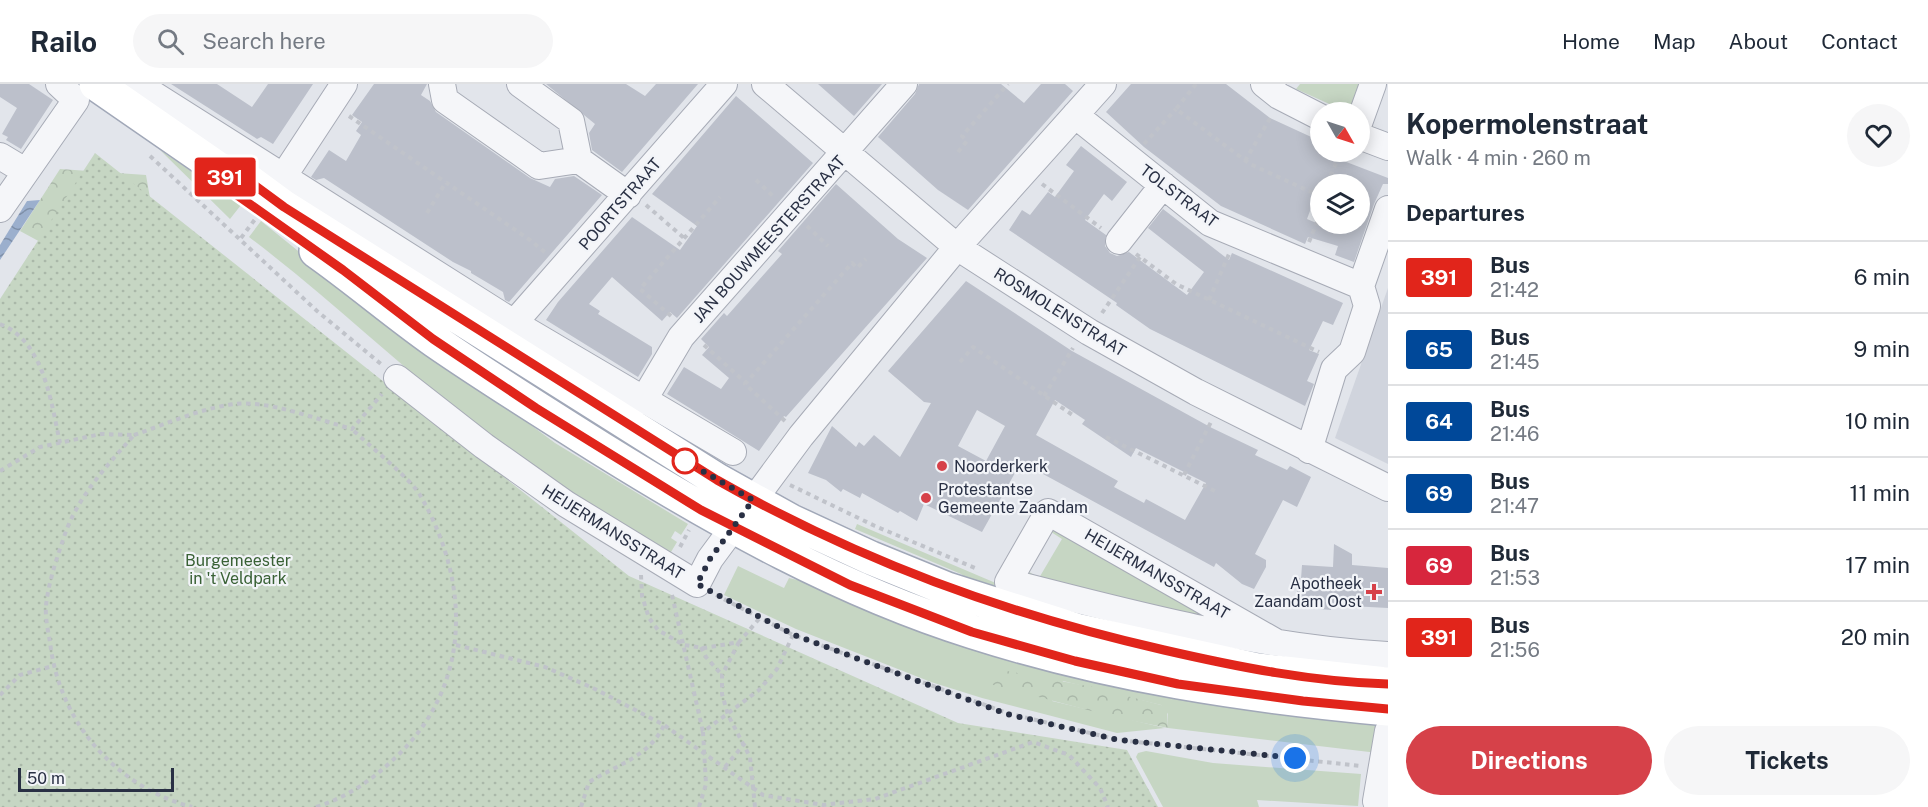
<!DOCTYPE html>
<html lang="en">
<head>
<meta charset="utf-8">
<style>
	:root { --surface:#fff; --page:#f6f6f7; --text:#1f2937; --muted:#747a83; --line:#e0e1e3; --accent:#d64149 }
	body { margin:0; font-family:"Public Sans",sans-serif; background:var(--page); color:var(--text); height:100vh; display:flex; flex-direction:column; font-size:22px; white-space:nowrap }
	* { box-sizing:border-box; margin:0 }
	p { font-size:20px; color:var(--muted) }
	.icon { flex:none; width:33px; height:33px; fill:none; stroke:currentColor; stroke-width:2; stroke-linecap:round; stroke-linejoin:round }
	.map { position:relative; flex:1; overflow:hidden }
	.panel { display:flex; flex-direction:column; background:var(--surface); width:540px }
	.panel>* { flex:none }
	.badge { padding:0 12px; border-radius:4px; font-size:21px; line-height:39px }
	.needle { width:39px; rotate:129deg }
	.controls { position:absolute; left:1310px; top:18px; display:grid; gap:12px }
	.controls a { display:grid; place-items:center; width:60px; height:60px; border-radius:50%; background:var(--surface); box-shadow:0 3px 15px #0003; font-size:30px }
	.scale { position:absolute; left:18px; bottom:15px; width:156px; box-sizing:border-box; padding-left:6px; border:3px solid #293044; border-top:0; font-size:16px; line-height:21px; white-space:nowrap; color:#293044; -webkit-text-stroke:4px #f2f4f8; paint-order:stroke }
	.you { position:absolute; width:30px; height:30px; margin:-15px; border:4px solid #fff; border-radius:50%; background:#1a73e8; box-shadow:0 0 0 9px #1a73e833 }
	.map>.badge { position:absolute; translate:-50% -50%; box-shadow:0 0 0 3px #fff }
	h2 { padding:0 18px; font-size:22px; line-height:54px }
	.round { display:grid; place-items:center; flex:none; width:63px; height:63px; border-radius:32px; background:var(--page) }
	.head { display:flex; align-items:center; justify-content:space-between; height:102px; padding:0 18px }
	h1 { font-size:28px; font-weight:700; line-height:45px }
	.primary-button { display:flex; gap:12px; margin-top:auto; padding:12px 18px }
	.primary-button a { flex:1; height:69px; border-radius:36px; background:var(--accent); color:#fff; font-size:24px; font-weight:700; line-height:69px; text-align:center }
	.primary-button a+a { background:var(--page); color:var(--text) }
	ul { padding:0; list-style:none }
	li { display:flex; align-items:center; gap:18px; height:72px; padding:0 18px; border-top:2px solid var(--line) }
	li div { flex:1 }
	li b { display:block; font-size:22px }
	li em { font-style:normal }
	li .badge { min-width:66px; font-weight:700; text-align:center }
	header { display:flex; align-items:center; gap:36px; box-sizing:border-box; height:84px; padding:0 30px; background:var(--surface); border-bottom:2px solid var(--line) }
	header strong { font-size:28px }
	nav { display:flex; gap:33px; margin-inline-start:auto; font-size:21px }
	.search { width:420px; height:54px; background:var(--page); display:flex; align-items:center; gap:15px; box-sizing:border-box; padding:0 21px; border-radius:33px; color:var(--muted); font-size:22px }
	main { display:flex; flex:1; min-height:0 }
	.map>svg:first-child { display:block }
</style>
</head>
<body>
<header>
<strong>Railo</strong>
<div class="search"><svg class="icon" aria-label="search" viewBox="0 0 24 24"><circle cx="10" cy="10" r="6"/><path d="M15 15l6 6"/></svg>Search here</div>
<nav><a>Home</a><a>Map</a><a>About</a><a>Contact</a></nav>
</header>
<main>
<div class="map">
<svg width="1388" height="723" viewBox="0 0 1388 723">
	<defs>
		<pattern id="forest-crowns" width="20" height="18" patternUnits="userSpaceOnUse" patternTransform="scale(1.5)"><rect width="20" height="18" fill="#c6d6c3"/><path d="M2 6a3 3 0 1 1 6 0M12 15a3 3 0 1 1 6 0" fill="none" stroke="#aab8a9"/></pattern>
		<pattern id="park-dots" width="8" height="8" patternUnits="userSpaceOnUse" patternTransform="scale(1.5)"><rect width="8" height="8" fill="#c6d6c3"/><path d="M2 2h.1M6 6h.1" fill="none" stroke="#aab8a9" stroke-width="1.8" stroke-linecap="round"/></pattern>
		<pattern id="water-waves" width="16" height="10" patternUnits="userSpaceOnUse" patternTransform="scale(1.5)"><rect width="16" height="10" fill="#9bafcd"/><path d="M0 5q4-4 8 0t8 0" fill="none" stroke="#7e8fa8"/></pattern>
	</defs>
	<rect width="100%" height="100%" fill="#e2e5eb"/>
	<path fill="#d0d4dd" d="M1388 204V380L1335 354Z"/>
	<path fill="#c6d6c3" d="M1300 0H1364L1354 28H1347L1296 5Z
		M160 66 241 121 230 135Z
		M261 137 318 183 555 359 688 440 681 451 675 447 671 454 677 458 668 473C598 427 528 382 462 330 390 273 323 209 249 153Z
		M857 440 1024 511 1388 590 1207 566 985 507 961 490 855 445Z
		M1052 440 1230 540 1027 496 1026 486 1039 494 1062 455 1048 446Z
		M738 482 784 504 789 494 1384 634 1378 669 1168 644V630L1161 621 1063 597 1052 617 1165 644 1117 649 982 614 931 598 796 545 724 511Z
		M1146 667 1213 679 1361 690 1358 722 1257 716 1259 723H1163L1136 673 1138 669Z"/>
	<path fill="url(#forest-crowns)" d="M60 85 146 91 151 120 55 166 20 147Z
		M991 584 1093 603 1161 621 1167 624 1168 644 1114 633 986 599Z"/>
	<path fill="url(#park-dots)" d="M95 69 629 492 958 639 1127 666 1158 723H0V215Z"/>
	<path fill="url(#water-waves)" d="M40 116 0 176V161L27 117Z"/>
	<path fill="#bcc0cb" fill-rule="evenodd" d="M0 0H29L53 16 21 65 6 56 8 53 2 50 17 24 0 13Z
		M171 0H217L252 23 268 0H313L273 60 261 53 257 55Z
		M374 0H427L421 11 430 17 436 28 530 94 550 103 555 95 574 92 602 111 509 218 505 216 503 208 471 189V187L453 178 324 94 316 96 311 93 329 66 346 77 361 51 356 47 362 38 352 31Z
		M546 0H626L645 12 656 0H698L622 88 592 66 589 49 595 40Z
		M818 0H882L854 32Z
		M919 0H1001L1024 19 1041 0H1065L1073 7 968 126 938 106 878 53 915 10Z
		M1131 0H1226L1270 34 1320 57V68H1339L1336 74 1388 94V100H1383L1374 120 1354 178 1335 171 1338 162 1308 153 1305 160 1221 122 1144 63 1106 28ZM1320 100H1359V140H1345L1342 150 1307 135Z
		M736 12 813 79 677 234 670 228 662 237 612 193 589 220 600 227 598 230 652 263V270L638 293 546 236 558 218 632 133 680 166 697 142 652 110Z
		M1081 62 1127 98 1112 117 1104 110 1085 136 1106 151 1105 162 1110 169 1117 172 1129 168 1187 211 1204 188 1148 144 1163 125 1229 176 1232 169 1343 219 1333 241 1323 237 1309 266 1319 270 1307 297 1314 300 1305 322 1150 245 1116 221 1117 219 1009 146 1022 126 1030 131 1048 108 1055 113 1074 87 1066 81Z
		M836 100 898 155 927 174 786 333 784 332 759 367 667 310 684 283 721 305 729 294 702 271 709 263 701 255 724 229 727 232 782 170 778 167Z
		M966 197 1072 267 1212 344 1258 366 1255 371 1287 386 1290 382 1311 393 1297 423 1283 416 1255 470 1266 476V483L1254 505 1242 500 1216 479 1214 483 1021 378 982 448 924 420 917 437 900 427 898 429 862 409 860 414 843 405 841 408 826 396 808 389 832 342 856 363 859 358 864 362 874 351 900 373 931 319 924 318 888 287ZM1055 316 1085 336 1082 340 1131 373 1136 364 1206 399 1185 436 1146 415 1144 419 1114 403 1118 397 1036 351ZM977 326 1005 342 986 377 958 362Z
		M1334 460 1352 470V481L1388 484V524L1331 521V526L1296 523 1298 493 1301 495 1302 481 1333 483Z"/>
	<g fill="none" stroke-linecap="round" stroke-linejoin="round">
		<defs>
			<path id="minor" d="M137 0 514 239 733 368
				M442 0 445 16 539 82 579 76
				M520 0 571 37 579 76 628 111
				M765 0 957 163 1089 248 1196 308 1388 404
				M1264 0 1279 12 1320 33
				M1075 31 1210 139 1361 202
				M1359 39 1373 0
				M1359 52 1388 63
				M0 72 25 87
				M283 93 344 0
				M0 125 76 16 59 0
				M1119 157 1163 101
				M514 239 724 0
				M397 294 484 362 566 420 697 500 710 475 801 352 957 163 1103 0
				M643 317 681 253 904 0
				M1309 366 1334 285 1352 268 1367 222 1361 202 1388 125
				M1274 557 1048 428 1008 498C1132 530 1260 564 1388 571
				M1386 723 1376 717 1388 647"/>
			<path id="major" d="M96 0 219 85 250 98 284 123 717 396 791 437 871 474 947 505 1076 546 1258 586 1388 600
				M316 167C357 196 394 228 435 257 490 295 548 331 605 367 721 439 842 507 973 548 1111 592 1245 612 1388 625"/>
		</defs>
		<use href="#minor" stroke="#a7abb6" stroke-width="28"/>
		<use href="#major" stroke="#a1a8b8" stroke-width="36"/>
		<path stroke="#c0c3ca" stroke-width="4" stroke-dasharray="4.5 4.5" stroke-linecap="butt" d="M1196 0 1176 25 1250 80 1320 112
			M349 32 530 156 547 170
			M1144 60 1176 25
			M958 68 967 57 962 52 1008 0
			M150 72 317 227 381 280
			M1245 77 1272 31
			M756 96 774 113
			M1042 100 1101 144
			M1327 100 1341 68
			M646 121 684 154
			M427 129 446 98
			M807 142 828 162
			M241 154 256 134
			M1309 158 1320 131
			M1136 170 1176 200 1319 268
			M1209 216 1229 170
			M1102 229 1140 173
			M671 232 640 205 720 113
			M0 240C44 257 51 318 60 359
			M704 261 746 299
			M960 278 973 263 1074 332
			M1044 312 1073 264
			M785 337 745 300 852 179 857 184 866 175
			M134 351C166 340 201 324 235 320 269 316 319 336 352 345L382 310
			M1106 353 1215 407
			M0 387 40 363 101 350 134 351C106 383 76 414 63 456 56 476 48 501 46 522 45 533 48 547 50 558 59 637 114 702 192 723
			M1184 391 1211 338
			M790 401 875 442 975 484
			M680 463 689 446
			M641 491 642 512 649 534 658 546 684 561 704 564 739 558 759 535
			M672 511 703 648
			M716 511 793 551 1007 629 1119 656 1361 682
			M739 558 722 591V610L728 631 750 673 755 723
			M456 561 545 583 595 605 664 641 763 711 823 721 875 715 1033 658 1069 671 1100 704 1108 723
			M701 563 706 573 722 591
			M0 611 20 591 53 582
			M725 683 745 659
			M316 723C348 713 372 696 396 673 472 601 471 499 420 411 412 396 367 360 352 345
			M581 723 589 698C617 681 650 672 664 641
			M699 723 706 700 703 648 759 606 777 585 793 551"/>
		<use href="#minor" stroke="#f5f6f9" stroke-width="26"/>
		<use href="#major" stroke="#fff" stroke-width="33"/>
	</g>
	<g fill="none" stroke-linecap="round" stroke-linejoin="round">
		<defs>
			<path id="line" d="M1388 600C1313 598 1238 583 1164 566 1005 530 860 477 717 396L284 123 250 98 219 85 237 111 343 186 433 255 536 324 701 426 850 501 972 548 1075 577 1178 600 1303 617 1388 625"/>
		</defs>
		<use href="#line" stroke="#fff" stroke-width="14"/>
		<use href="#line" stroke="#e1251b" stroke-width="9"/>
		<path stroke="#293044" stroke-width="6" stroke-dasharray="0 10.8" d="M685 377 753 416 710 475 697 500 794 551 1007 630 1119 656 1295 674"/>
	</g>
	<circle fill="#fff" stroke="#e1251b" stroke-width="3" cx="685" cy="377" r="12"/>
	<g fill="#d64149" stroke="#f2f4f8" stroke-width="2">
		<circle cx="942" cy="382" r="6"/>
		<circle cx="926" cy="414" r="6"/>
		<path d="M1371 499h6v6h6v6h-6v6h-6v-6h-6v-6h6z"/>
	</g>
	<g text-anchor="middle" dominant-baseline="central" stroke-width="4.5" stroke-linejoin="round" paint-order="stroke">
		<g font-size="16" fill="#293044" stroke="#f2f4f8">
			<text transform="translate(1179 112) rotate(37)">TOLSTRAAT</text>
			<text transform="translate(620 120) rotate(-49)">POORTSTRAAT</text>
			<text transform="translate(769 155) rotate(-48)">JAN BOUWMEESTERSTRAAT</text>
			<text transform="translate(1060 228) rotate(32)">ROSMOLENSTRAAT</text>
			<text transform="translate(613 448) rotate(32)">HEIJERMANSSTRAAT</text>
			<text transform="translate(1157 490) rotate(30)">HEIJERMANSSTRAAT</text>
		</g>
		<g font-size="16" fill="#293044" stroke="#f2f4f8" text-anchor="start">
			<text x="954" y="382">Noorderkerk</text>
			<text x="938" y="405">Protestantse<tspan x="938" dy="18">Gemeente Zaandam</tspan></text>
			<text x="1362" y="499" text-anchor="end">Apotheek<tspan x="1362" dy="18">Zaandam Oost</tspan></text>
		</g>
		<g font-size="16" fill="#396135" stroke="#f2f4f8">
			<text x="238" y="476">Burgemeester<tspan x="238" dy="18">in 't Veldpark</tspan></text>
		</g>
	</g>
</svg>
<div class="controls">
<a><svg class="needle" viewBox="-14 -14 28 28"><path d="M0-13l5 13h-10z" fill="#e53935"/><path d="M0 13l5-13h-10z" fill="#747a83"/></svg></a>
<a><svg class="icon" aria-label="layers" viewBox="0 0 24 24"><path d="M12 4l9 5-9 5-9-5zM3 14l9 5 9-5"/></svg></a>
</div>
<div class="scale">50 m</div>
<div class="you" style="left:1295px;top:674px"></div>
<b class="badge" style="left:225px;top:93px;background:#e1251b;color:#fff">391</b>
</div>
<section class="panel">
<div class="head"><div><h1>Kopermolenstraat</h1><p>Walk · 4 min · 260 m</p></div><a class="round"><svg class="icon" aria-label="heart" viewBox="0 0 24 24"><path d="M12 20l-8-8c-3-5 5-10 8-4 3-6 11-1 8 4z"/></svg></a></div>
<h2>Departures</h2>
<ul>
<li><span class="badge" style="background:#e1251b;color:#fff">391</span><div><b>Bus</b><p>21:42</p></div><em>6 min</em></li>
<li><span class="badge" style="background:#004899;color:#fff">65</span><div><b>Bus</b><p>21:45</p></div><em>9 min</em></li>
<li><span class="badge" style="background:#004899;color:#fff">64</span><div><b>Bus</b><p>21:46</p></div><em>10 min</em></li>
<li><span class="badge" style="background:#004899;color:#fff">69</span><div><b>Bus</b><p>21:47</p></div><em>11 min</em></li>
<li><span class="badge" style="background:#d7263d;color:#fff">69</span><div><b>Bus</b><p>21:53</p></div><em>17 min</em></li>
<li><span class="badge" style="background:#e1251b;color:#fff">391</span><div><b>Bus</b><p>21:56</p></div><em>20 min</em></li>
</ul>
<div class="primary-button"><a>Directions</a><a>Tickets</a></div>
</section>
</main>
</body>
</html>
